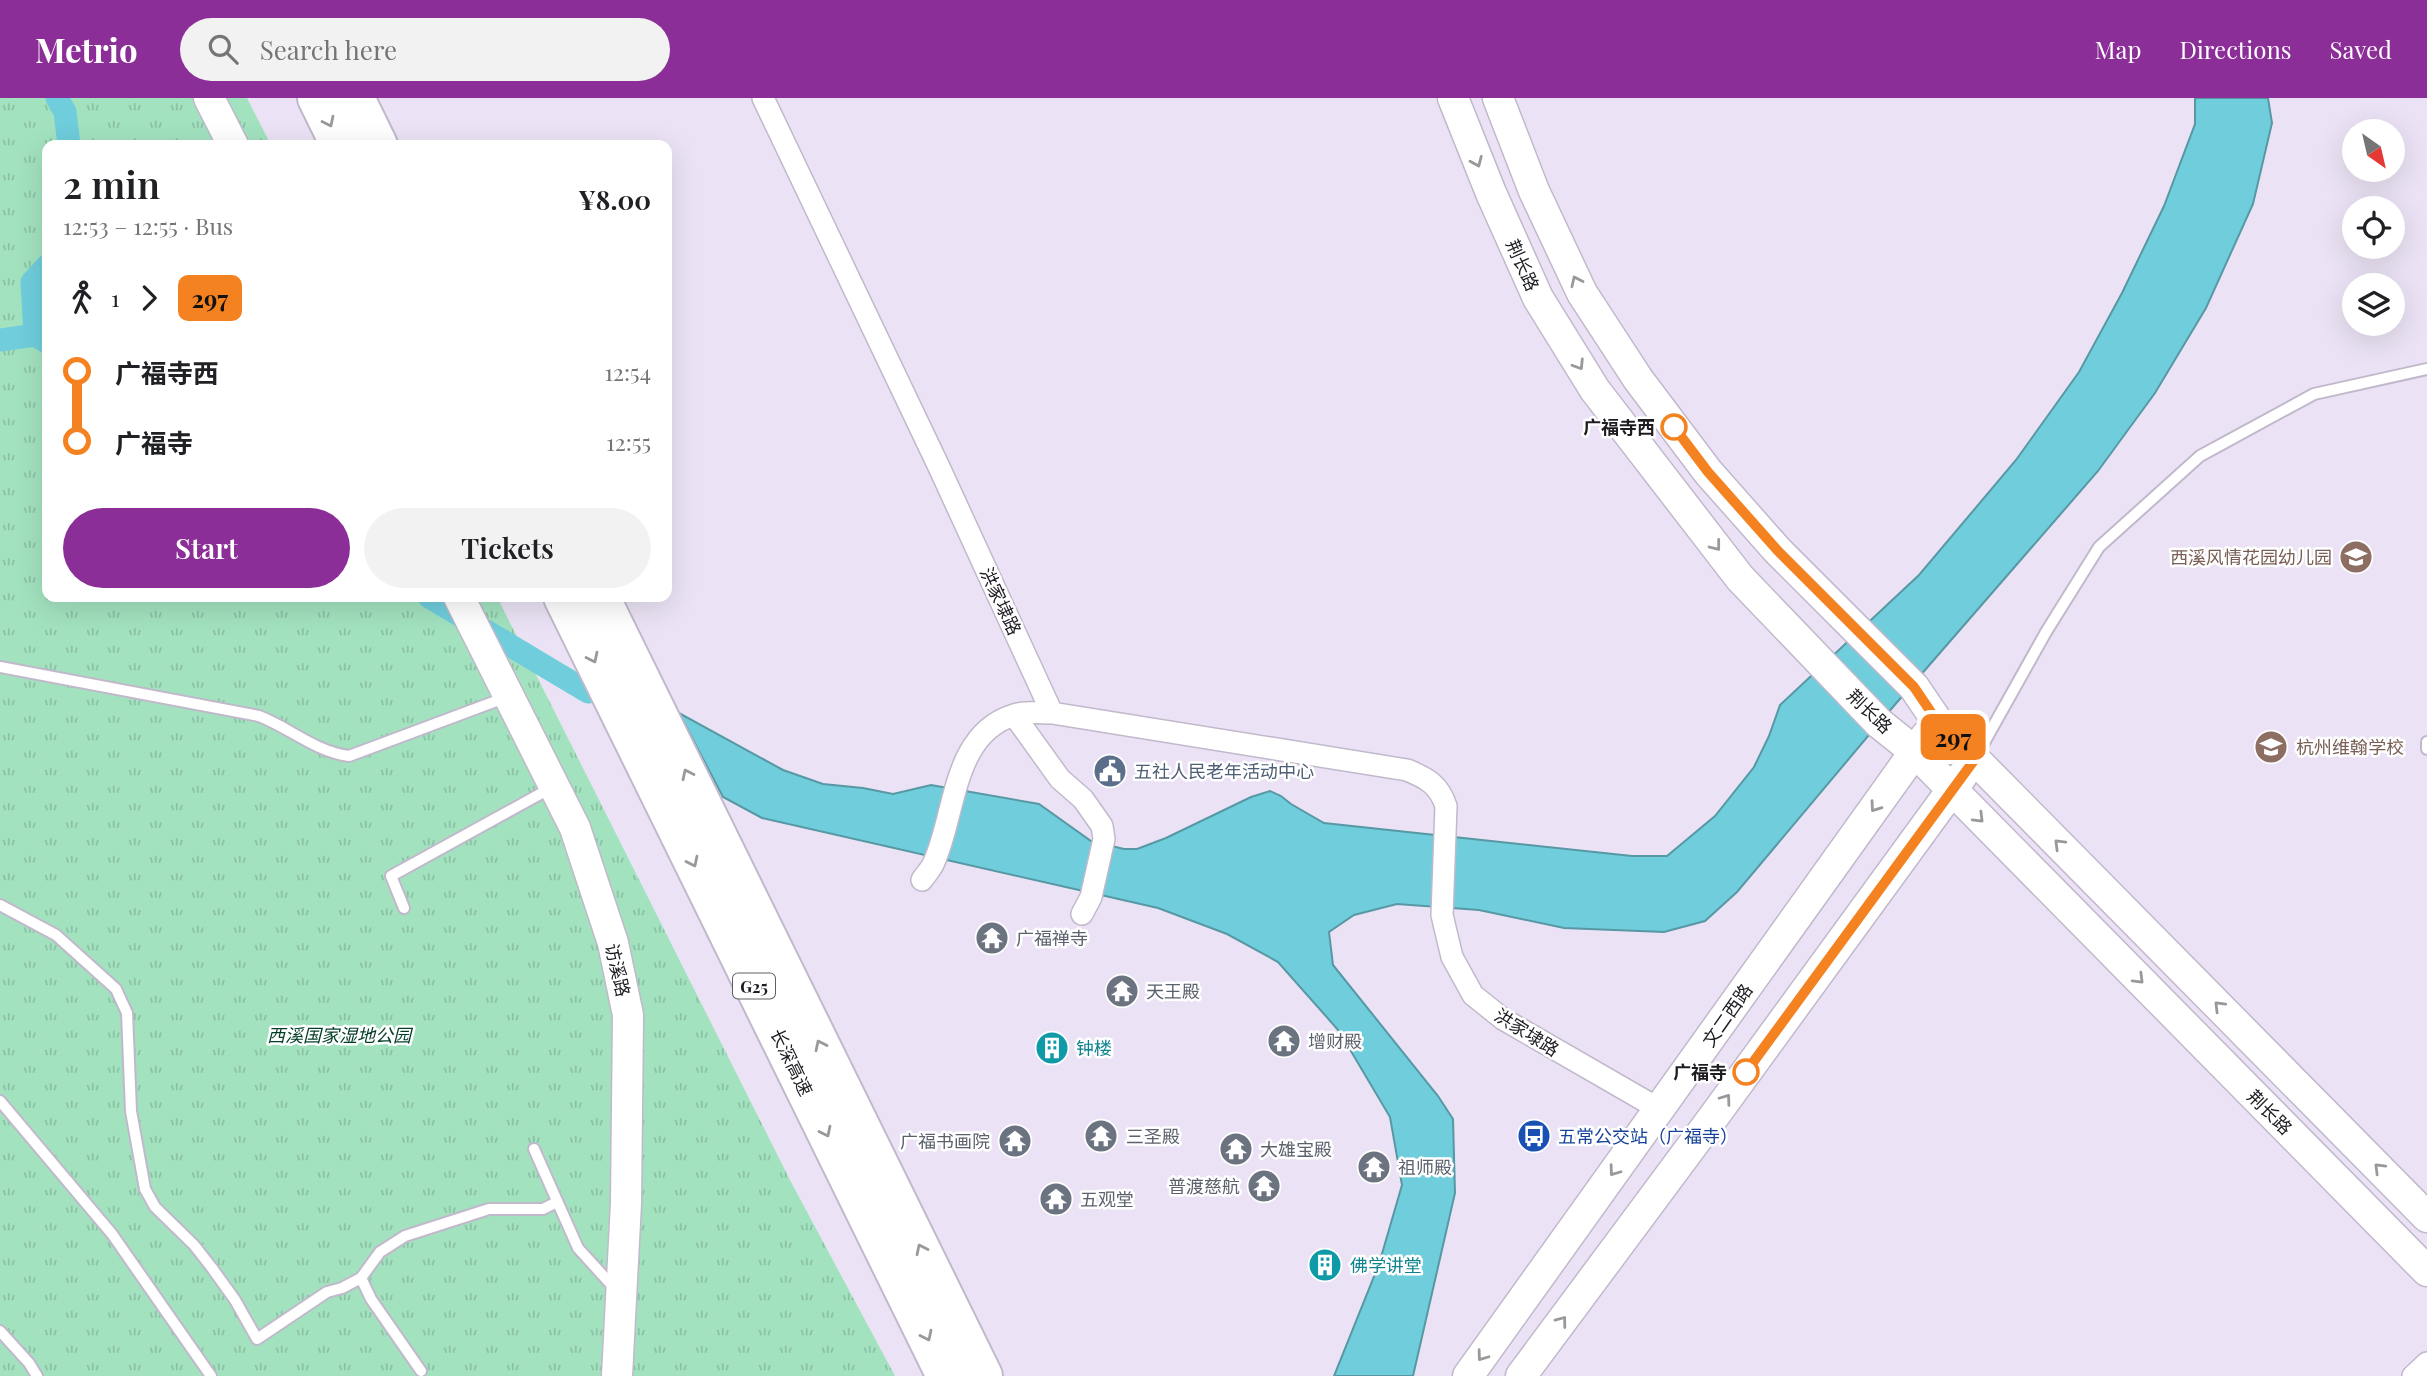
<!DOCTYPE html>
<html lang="en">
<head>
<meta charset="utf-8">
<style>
	:root { --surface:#fff; --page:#f2f2f2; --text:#202124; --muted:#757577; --accent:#8c2e98 }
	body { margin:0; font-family:"Playfair Display","Noto Sans SC",serif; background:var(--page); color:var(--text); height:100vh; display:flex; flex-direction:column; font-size:26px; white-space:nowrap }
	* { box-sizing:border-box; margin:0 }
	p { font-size:23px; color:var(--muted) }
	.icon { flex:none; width:38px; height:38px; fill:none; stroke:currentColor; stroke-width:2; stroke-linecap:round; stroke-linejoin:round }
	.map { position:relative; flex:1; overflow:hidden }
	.drawer { position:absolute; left:42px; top:42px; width:630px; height:462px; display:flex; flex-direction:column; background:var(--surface); border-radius:14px; box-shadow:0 7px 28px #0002 }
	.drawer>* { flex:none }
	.badge { padding:0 14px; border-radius:10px; font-size:24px; line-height:46px }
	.needle { width:46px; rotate:146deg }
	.controls { position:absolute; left:2342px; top:21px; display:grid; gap:14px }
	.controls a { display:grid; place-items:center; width:63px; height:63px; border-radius:50%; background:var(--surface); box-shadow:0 7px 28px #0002; font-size:35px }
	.map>.badge { position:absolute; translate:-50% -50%; box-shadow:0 0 0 4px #fff }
	.legs { display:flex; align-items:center; gap:10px; height:77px; padding:0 21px; font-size:23px }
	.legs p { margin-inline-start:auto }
	.headline { display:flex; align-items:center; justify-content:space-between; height:119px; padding:0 21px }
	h1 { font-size:38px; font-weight:600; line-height:52px }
	.primary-button { display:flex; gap:14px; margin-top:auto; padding:14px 21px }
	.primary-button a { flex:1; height:80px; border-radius:42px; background:var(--accent); color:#fff; font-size:28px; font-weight:600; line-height:80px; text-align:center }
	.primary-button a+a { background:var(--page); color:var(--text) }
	ul { padding:0 21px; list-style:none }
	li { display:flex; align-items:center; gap:24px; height:70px; font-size:26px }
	li i { display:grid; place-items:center; width:10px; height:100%; margin:0 9px; background:currentColor }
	li i::after { content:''; width:18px; height:18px; margin:-9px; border:5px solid; border-radius:50%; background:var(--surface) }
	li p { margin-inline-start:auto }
	li:first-child i { background:linear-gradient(#0000 50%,currentColor 0) }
	li:last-child i { background:linear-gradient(currentColor 50%,#0000 0) }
	header { display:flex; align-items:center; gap:42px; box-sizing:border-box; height:98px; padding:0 35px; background:var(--accent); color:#fff }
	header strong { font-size:33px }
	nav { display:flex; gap:38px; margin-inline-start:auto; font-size:24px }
	.search { width:490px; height:63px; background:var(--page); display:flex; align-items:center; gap:18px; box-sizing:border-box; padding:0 24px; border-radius:38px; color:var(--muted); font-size:26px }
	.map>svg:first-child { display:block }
</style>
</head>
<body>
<header>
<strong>Metrio</strong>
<div class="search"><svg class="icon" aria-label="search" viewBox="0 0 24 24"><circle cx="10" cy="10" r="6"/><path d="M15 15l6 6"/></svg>Search here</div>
<nav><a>Map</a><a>Directions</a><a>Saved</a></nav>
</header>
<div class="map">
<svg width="2427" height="1278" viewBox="0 0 2427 1278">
	<defs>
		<pattern id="grass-tufts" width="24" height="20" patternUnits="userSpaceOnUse" patternTransform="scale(1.75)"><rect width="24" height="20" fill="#a2e2bf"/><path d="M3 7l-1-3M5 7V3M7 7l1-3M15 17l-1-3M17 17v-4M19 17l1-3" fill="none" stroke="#8bc1a4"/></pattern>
	</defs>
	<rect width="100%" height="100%" fill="#ebe3f5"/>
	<path fill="url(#grass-tufts)" d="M0 0H247L271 47H47V499H497L791 1084 895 1278H0Z"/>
	<path fill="#6fcddc" stroke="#5798a4" stroke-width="2" d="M2195 0H2268L2272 25 2253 106 2206 210 2155 295 2098 373 1879 625 1737 794 1705 823 1664 834 1564 830 1479 812 1397 806 1354 817 1329 834 1333 867 1438 998 1453 1021 1455 1095 1413 1278H1334L1379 1166 1402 1087 1390 1019 1339 933 1278 864 1227 836 1158 810 762 720 723 699 679 615 783 672 823 686 863 690 893 696 931 687 1039 706 1091 743 1124 751H1137L1166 740 1251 699 1270 693 1281 698 1291 706 1324 725 1632 758H1667L1715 718 1754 669 1769 638 1780 607 1919 477 2016 362 2079 274 2122 195 2164 108 2195 26Z"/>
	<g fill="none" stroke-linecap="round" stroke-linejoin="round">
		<path stroke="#6fcddc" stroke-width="23" d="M57 0 65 14 69 47
			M35 237 32 184 47 168
			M0 242 35 237 47 244
			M429 499 588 594"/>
		<defs>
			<path id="lane" d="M0 569 259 618C290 630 316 654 349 658L507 599
				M2427 644V651
				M1976 659 2046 534 2099 449 2200 358 2314 296 2427 271
				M0 807 56 837 116 891 127 915 131 1013 145 1091 155 1109 194 1147 212 1170 235 1202 257 1241 327 1194 342 1190 361 1180
				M404 810 391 778 551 690
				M0 1003 112 1136 211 1278
				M534 1051 578 1150 617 1193
				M0 1233 29 1265 37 1278
				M421 1273 371 1201 361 1180 380 1154 405 1138 489 1111H543L557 1104"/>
			<path id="street" d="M763 0 939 369 1052 615
				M1014 617 1060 681 1083 701 1102 728 1104 741 1091 799 1082 816
				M922 782C926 776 932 770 934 764 956 716 952 636 1014 617 1026 613 1040 615 1052 615L1407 672C1427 680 1439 687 1446 708L1442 817 1452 859 1473 897 1503 921 1659 1011
				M2413 1278 2427 1265"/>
			<path id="secondary" d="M209 0 233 47
				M1453 0 1491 95 1538 200 1595 292 1740 480 1879 625 1914 653 2427 1173
				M1498 0 1534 93 1582 195 1638 281 1708 374 1778 453 1914 589 1937 623 2427 1119
				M459 499 575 730 613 845 628 917 626 1105 617 1278
				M1468 1278 1926 638
				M1521 1278 1712 1021 1962 678"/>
			<path id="highway" d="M317 0 340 47
				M355 0 378 47
				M563 499 946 1278
				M600 499 983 1278"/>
		</defs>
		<use href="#lane" stroke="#c1b9cb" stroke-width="14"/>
		<use href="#street" stroke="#c1b9cb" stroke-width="24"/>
		<use href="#secondary" stroke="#c1b9cb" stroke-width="33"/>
		<use href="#highway" stroke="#c1b9cb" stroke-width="42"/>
		<use href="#lane" stroke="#fff" stroke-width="10"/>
		<use href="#street" stroke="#fff" stroke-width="21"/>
		<use href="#secondary" stroke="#fff" stroke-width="30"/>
		<use href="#highway" stroke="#fff" stroke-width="38"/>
	</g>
	<defs><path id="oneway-chevron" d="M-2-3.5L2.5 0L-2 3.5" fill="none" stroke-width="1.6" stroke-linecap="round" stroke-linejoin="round" transform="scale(1.75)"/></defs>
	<g stroke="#9a989b">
		<use href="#oneway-chevron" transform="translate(329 24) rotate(64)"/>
		<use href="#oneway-chevron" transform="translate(1477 64) rotate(67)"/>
		<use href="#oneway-chevron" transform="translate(1576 183) rotate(-115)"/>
		<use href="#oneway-chevron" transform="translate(1579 267) rotate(58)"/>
		<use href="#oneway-chevron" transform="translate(1716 448) rotate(52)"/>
		<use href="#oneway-chevron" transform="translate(593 560) rotate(64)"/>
		<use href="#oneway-chevron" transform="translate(687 676) rotate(-116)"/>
		<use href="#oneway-chevron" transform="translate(1875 709) rotate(125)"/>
		<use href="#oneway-chevron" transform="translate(1979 720) rotate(45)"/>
		<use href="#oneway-chevron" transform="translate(2059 746) rotate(-135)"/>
		<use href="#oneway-chevron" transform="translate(693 764) rotate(64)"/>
		<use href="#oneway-chevron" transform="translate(2139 881) rotate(45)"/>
		<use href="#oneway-chevron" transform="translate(2219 908) rotate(-135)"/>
		<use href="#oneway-chevron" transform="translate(820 947) rotate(-116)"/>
		<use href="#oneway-chevron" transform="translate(1726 1001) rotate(-54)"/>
		<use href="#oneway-chevron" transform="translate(826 1034) rotate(64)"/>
		<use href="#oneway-chevron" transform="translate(2379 1070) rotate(-135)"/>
		<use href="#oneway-chevron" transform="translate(1614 1073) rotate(126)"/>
		<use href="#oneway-chevron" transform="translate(921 1151) rotate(-116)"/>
		<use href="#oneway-chevron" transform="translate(1562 1223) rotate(-53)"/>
		<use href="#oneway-chevron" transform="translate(927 1238) rotate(64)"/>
		<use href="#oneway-chevron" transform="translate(1482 1258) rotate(126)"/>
	</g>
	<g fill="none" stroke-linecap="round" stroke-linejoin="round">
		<defs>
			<path id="line-1" d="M1674 329 1708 374 1778 453 1914 589 1937 623 1975 661 1746 974"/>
		</defs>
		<use href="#line-1" stroke="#fff" stroke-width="16"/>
		<use href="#line-1" stroke="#f58220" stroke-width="10"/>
	</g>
	<defs>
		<symbol id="school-disc" viewBox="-11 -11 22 22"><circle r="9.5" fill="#8d6e63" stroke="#fff"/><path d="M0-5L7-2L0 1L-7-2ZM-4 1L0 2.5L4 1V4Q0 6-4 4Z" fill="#fff"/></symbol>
		<symbol id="civic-disc" viewBox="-11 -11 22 22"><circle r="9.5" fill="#5c6f8a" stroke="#fff"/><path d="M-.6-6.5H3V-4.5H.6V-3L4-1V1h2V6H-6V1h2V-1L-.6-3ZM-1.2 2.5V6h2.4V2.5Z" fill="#fff"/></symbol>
		<symbol id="temple-disc" viewBox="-11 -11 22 22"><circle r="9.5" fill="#6b7280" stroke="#fff"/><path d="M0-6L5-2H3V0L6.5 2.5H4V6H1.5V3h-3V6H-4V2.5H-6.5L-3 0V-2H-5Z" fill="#fff"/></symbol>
		<symbol id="building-disc" viewBox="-11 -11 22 22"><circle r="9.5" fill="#0f9aa8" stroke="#fff"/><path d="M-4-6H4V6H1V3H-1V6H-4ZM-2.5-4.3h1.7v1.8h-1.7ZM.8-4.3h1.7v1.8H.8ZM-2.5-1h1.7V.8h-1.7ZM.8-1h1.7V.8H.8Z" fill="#fff"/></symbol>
		<symbol id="bus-disc" viewBox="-11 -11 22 22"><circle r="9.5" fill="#1a4fb4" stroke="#fff"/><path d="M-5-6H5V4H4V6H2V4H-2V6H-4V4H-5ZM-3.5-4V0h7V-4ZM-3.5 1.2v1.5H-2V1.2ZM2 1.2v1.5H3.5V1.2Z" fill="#fff"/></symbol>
	</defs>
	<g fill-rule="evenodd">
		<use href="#school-disc" x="2337" y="440" width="38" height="38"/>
		<use href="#school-disc" x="2252" y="630" width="38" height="38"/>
		<use href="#civic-disc" x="1091" y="654" width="38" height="38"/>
		<use href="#temple-disc" x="973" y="821" width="38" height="38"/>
		<use href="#temple-disc" x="1103" y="874" width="38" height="38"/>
		<use href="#temple-disc" x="1265" y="924" width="38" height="38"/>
		<use href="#building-disc" x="1033" y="931" width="38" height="38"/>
		<use href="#temple-disc" x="1082" y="1019" width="38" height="38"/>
		<use href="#bus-disc" x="1515" y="1019" width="38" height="38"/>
		<use href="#temple-disc" x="996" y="1024" width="38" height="38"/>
		<use href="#temple-disc" x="1217" y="1032" width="38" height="38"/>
		<use href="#temple-disc" x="1355" y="1050" width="38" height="38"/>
		<use href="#temple-disc" x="1245" y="1069" width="38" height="38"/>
		<use href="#temple-disc" x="1037" y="1082" width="38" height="38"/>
		<use href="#building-disc" x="1306" y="1148" width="38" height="38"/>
	</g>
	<g fill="#fff" stroke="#f58220" stroke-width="3.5">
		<circle cx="1674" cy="329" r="12"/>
		<circle cx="1746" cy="974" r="12"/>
	</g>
	<g text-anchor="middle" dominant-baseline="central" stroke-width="5" stroke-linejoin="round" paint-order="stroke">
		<rect fill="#fff" stroke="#625f64" stroke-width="2" x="733" y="875.5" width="42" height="25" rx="5"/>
		<g font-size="16" font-weight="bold" fill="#1e1b21">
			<text x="754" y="888">G25</text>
		</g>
		<g font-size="18" fill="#1e1b21" stroke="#fff">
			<text transform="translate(1523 167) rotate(66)">荆长路</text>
			<text transform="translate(1001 503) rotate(65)">洪家埭路</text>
			<text transform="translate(1870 613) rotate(44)">荆长路</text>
			<text transform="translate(618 872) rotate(77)">访溪路</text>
			<text transform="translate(1727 917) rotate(-55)">文二西路</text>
			<text transform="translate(1527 934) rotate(32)">洪家埭路</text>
			<text transform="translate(792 964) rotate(64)">长深高速</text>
			<text transform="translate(2270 1014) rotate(45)">荆长路</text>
		</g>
		<g font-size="18" font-weight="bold" fill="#1e1b21" stroke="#fff" text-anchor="end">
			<text x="1655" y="329">广福寺西</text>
			<text x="1727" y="974">广福寺</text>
		</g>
		<g font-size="18" fill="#785e54" stroke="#fff" text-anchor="end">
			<text x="2332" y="459">西溪风情花园幼儿园</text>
			<text x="2296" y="649" text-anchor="start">杭州维翰学校</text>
		</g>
		<g font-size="18" fill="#4e5e75" stroke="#fff" text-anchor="start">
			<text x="1134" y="673">五社人民老年活动中心</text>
		</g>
		<g font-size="18" fill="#5b616d" stroke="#fff" text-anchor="start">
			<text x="1016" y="840">广福禅寺</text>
			<text x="1146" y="893">天王殿</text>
			<text x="1308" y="943">增财殿</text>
			<text x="1126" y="1038">三圣殿</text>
			<text x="990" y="1043" text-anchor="end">广福书画院</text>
			<text x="1260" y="1051">大雄宝殿</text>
			<text x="1398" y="1069">祖师殿</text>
			<text x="1240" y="1088" text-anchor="end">普渡慈航</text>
			<text x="1080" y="1101">五观堂</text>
		</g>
		<g font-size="18" font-style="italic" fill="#003d25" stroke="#fff">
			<text x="339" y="937">西溪国家湿地公园</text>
		</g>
		<g font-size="18" fill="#0d838f" stroke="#fff" text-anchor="start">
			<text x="1076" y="950">钟楼</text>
			<text x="1350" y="1167">佛学讲堂</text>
		</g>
		<g font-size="18" fill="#164399" stroke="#fff" text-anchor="start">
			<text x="1558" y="1038">五常公交站（广福寺）</text>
		</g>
	</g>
</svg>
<div class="controls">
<a><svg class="needle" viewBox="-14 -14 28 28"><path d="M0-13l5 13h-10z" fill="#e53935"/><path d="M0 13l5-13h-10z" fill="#757577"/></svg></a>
<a><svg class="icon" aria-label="locate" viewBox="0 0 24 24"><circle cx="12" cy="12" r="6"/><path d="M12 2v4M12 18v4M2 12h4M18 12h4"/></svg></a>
<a><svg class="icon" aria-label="layers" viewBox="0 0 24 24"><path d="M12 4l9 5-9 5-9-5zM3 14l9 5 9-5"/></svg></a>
</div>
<b class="badge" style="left:1953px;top:639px;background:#f58220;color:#111">297</b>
<section class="drawer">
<div class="headline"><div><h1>2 min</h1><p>12:53 – 12:55 · Bus</p></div><b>¥8.00</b></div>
<div class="legs"><svg class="icon" aria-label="walk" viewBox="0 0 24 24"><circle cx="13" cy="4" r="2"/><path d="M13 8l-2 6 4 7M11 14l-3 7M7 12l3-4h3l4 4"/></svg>1<svg class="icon" aria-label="forward" viewBox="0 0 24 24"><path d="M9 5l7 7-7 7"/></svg><b class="badge" style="background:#f58220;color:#111">297</b></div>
<ul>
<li><i style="color:#f58220"></i><b>广福寺西</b><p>12:54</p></li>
<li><i style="color:#f58220"></i><b>广福寺</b><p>12:55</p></li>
</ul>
<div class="primary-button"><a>Start</a><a>Tickets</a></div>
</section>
</div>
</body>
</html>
